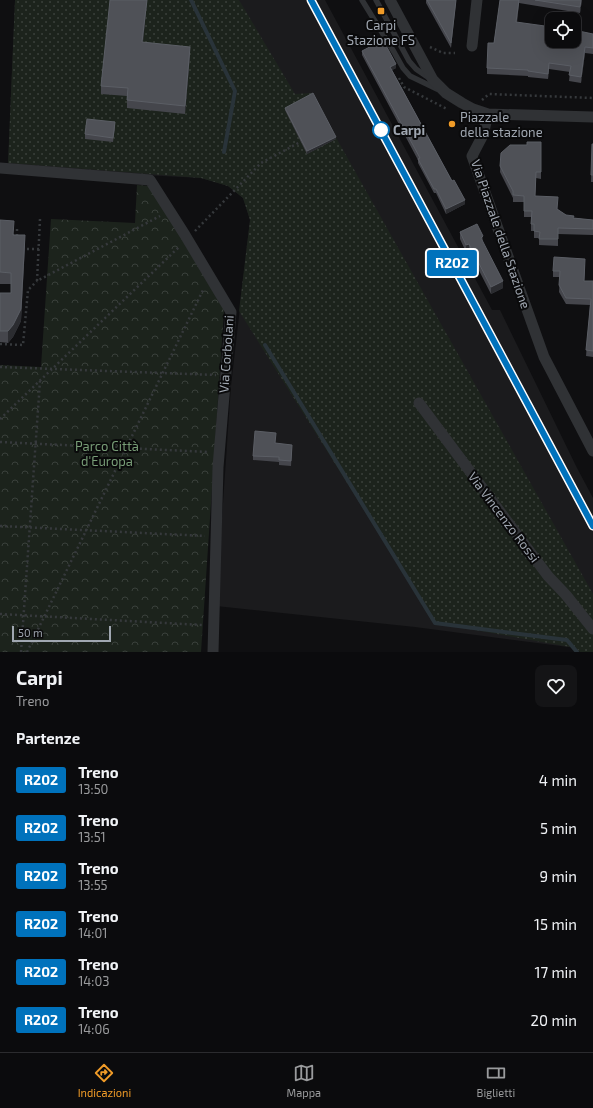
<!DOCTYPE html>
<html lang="it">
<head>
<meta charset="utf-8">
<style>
	:root { --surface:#0b0b0d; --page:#141416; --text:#f1f3f6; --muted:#9a9b9d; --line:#2b2b2e; --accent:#f09b28 }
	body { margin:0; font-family:"Exo 2",sans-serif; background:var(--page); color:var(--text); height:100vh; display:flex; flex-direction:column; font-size:15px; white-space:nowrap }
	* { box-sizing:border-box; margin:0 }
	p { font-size:13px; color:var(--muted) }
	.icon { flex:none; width:22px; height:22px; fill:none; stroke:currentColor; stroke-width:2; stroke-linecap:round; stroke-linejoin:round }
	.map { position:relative; height:652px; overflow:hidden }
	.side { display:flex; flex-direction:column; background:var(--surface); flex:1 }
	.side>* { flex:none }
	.badge { padding:0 8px; border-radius:3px; font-size:14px; line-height:26px }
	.tools { position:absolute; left:545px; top:12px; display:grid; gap:8px }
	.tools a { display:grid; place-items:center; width:36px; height:36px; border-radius:8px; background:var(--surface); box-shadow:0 4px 16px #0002,0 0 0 1px var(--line); font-size:20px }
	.scale { position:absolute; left:12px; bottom:10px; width:99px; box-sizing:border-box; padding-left:4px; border:2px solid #a0a7b1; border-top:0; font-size:11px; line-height:14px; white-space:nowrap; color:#a0a7b1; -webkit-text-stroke:3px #0a0a0b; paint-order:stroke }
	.map>.badge { position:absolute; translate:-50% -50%; box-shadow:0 0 0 2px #fff }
	h2 { padding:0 16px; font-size:15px; line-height:36px }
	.round { display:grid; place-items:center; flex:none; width:42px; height:42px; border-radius:8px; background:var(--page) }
	.summary { display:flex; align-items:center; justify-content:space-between; height:68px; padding:0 16px }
	h1 { font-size:19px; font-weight:700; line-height:30px }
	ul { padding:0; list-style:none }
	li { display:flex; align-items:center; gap:12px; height:48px; padding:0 16px }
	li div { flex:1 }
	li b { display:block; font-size:15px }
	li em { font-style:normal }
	li .badge { min-width:44px; font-weight:700; text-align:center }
	.dock { display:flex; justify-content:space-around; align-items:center; height:56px; border-top:1px solid var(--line); background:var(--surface); font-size:11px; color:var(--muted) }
	.dock a { display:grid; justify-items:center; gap:2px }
	.dock .on { color:var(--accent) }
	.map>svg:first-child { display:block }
</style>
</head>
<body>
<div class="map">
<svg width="593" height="652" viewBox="0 0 593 652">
	<defs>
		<pattern id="grass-dots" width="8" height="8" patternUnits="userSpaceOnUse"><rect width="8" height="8" fill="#1c231c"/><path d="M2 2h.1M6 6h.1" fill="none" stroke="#3a403b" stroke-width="1.8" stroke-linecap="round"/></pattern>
		<pattern id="park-crowns" width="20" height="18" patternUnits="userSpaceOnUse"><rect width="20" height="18" fill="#1c231c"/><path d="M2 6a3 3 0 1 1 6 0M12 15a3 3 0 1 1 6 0" fill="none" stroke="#3a403b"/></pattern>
	</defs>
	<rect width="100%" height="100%" fill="#0f0f11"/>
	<path fill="#1b1b1d" d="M15 0H325L492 310H500L577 468 593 498V652H580L576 648 415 627 216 606 231 386 250 220 243 198 228 186 201 178 8 168Z"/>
	<path fill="url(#grass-dots)" d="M15 0H239L295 94 311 93 593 594V652H580L576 648 435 623 239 311 250 220 243 198 228 186 201 178 8 163Z"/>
	<path fill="url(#park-crowns)" d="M137 185 150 186 224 310 201 652H0V365L41 367 51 219 135 223Z"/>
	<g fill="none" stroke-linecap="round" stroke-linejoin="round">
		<path stroke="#293339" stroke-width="4" d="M191 0 235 91 224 152
			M265 345 435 623 567 640 577 652"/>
		<path stroke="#36393c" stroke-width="2.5" stroke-dasharray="2 3" stroke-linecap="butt" d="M430 47 443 53H455
			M399 78 404 87 447 109
			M482 100 489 94 593 98
			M40 219 37 281 160 216
			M12 229H17V238
			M195 231 261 163 304 140
			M22 249H39
			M0 344 23 345 28 290 37 281
			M0 367 216 375
			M0 419 179 247
			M0 442 209 452
			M0 526 205 536
			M0 614 202 625
			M21 652 40 381
			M27 652 204 288"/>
		<path stroke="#303235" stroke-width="5.5" d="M362 0 394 52 403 68 410 76 437 89
			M376 0 409 61 416 69 429 78"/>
		<path stroke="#303235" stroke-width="11" d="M390 0 433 80 446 93 462 103 473 109 488 114 593 117
			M472 46 477 0
			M488 114 483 135 472 156 544 357 593 451
			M0 168 150 180 185 235 231 312 218 467 213 652
			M419 403 548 576 566 595 593 629"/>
		<defs>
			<path id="rail" d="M311 0 593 526"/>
		</defs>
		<use href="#rail" stroke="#474a4e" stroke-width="4.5"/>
		<use href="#rail" stroke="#0a0a0b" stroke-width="3" stroke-dasharray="9" stroke-linecap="butt"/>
	</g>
	<path fill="#45464c" d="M147 0 143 42 190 55 185 114 127 108V96L101 94V86Z
		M426 0H456L451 48 426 3Z
		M500 0H582L580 13 519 3 517 23 593 34V54L585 53 581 83 569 81 570 72 549 69 548 79 528 77V76L487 74V68L494 43Z
		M362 51 396 68 392 70 452 181 465 204 446 214 436 193H434L418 163V160L362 55Z
		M285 108 336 139 307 154 285 110Z
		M115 127 113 142 85 139V134Z
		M541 142V179L536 178 535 196 558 210 566 215 573 218 593 220V235L558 234V246L539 245V238H534V231H531V217H524V202H513V198L500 172 501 153 527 145Z
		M592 144H593V182H591Z
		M0 220 25 246 21 321 13 337 8 343 0 342V293H11V284H0Z
		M460 232 483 243 503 288 491 294 469 251 466 252 460 239Z
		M585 265 584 281H593V357L586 356 590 305 566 304 559 292 560 277H553V271Z
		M275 443 292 449 291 466 279 465V462L253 460V456Z"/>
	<path fill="#2b2c30" d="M147 0V2L142 50V42Z
		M456 0V3L451 48V43Z
		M519 0V3L516 28V22Z
		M581 0H582L580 13V7Z
		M190 47V55L185 114V106Z
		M585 47V53L581 83V77Z
		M549 63V69L548 79V74Z
		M396 64V68L390 71V67Z
		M336 137V139L307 154V151Z
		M465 200V204L446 214V209Z
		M25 235 21 321 13 337 8 343V331Z
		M483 236V243L481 238Z
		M469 244V251L466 252V245Z
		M503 281V288L491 294V287Z"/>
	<path fill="#4f5157" stroke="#5b5e65" d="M110 0H147L142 42 190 47 185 106 127 100 128 88 101 86Z
		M427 0H456L451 43Z
		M500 0H519L516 22 552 27V41H574V30L593 34V48L585 47 581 77 569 75 571 66 549 63 548 74 528 71V70L487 68 488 43H494Z
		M535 0H581L580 7Z
		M383 40 396 64 390 67 452 181 454 180 465 200 446 209 436 189H434L418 159 420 158 362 51Z
		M313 93 336 137 307 151 285 108Z
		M87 119 115 122 113 138 85 134Z
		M527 142H541V172H536L535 196 558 197 557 209 566 215 574 216 573 218 593 220V229L558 228V239H539L540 232 534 231V224H531L532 211H524V196L513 195V191L500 166 501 153 510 145H527Z
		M592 144H593V175H591Z
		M0 220 14 221 13 235H25L21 309 13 325 8 331H0V293H11V273L0 272Z
		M477 224 483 236 481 238 503 281 491 287 469 244 466 245 460 232Z
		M554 257 585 259 584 281H593V351L586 350 591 299 566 298 559 285 560 271H553Z
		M255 431 276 433 275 443 292 445 291 461 279 460V457L253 456Z"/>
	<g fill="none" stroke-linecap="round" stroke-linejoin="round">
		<defs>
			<path id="line" d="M311 0 593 526"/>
		</defs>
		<use href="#line" stroke="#fff" stroke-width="9"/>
		<use href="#line" stroke="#0072bc" stroke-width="6"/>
	</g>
	<g fill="#f09b28" stroke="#0a0a0b" stroke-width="1.5">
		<rect x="377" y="7" width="8" height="8" rx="2"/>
		<circle cx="452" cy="124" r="4"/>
	</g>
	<circle fill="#fff" stroke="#0072bc" stroke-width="2" cx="381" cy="130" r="8"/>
	<g text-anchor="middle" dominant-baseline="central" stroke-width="4" stroke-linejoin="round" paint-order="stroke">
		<g font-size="13" fill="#a0a7b1" stroke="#0a0a0b">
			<text x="381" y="25">Carpi<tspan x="381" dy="15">Stazione FS</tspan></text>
			<text x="460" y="117" text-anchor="start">Piazzale<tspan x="460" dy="15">della stazione</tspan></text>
		</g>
		<g font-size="13" font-weight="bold" fill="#a0a7b1" stroke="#0a0a0b" text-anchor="start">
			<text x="393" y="130">Carpi</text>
		</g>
		<g font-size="13" fill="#a0a7b1" stroke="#0a0a0b">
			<text transform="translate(501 234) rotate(71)">Via Piazzale della Stazione</text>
			<text transform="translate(226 354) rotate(-86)">Via Corbolani</text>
			<text transform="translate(504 517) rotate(53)">Via Vincenzo Rossi</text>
		</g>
		<g font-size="13" fill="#789d77" stroke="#0a0a0b">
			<text x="107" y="446">Parco Città<tspan x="107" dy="15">d'Europa</tspan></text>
		</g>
	</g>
</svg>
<div class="tools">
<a><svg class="icon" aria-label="locate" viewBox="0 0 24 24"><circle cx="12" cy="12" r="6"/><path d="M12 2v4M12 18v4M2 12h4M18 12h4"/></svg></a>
</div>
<div class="scale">50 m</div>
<b class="badge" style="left:452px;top:263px;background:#0072bc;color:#fff">R202</b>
</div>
<section class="side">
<div class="summary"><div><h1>Carpi</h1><p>Treno</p></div><a class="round"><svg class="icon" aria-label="heart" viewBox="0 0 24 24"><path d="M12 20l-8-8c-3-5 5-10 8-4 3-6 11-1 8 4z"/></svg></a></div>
<h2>Partenze</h2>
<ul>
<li><span class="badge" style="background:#0072bc;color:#fff">R202</span><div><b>Treno</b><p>13:50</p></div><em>4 min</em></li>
<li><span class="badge" style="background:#0072bc;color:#fff">R202</span><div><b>Treno</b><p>13:51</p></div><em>5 min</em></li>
<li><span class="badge" style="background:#0072bc;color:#fff">R202</span><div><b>Treno</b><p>13:55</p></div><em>9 min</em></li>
<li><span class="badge" style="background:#0072bc;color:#fff">R202</span><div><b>Treno</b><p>14:01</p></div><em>15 min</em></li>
<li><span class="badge" style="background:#0072bc;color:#fff">R202</span><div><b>Treno</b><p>14:03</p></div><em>17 min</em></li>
<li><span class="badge" style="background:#0072bc;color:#fff">R202</span><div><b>Treno</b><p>14:06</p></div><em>20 min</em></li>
</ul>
</section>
<nav class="dock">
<a class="on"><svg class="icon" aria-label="directions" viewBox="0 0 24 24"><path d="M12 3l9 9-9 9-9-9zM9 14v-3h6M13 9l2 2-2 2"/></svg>Indicazioni</a>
<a><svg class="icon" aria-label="map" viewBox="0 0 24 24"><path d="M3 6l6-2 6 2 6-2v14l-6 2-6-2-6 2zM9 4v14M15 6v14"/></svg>Mappa</a>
<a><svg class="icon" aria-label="tickets" viewBox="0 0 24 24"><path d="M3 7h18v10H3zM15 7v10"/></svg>Biglietti</a>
</nav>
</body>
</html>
